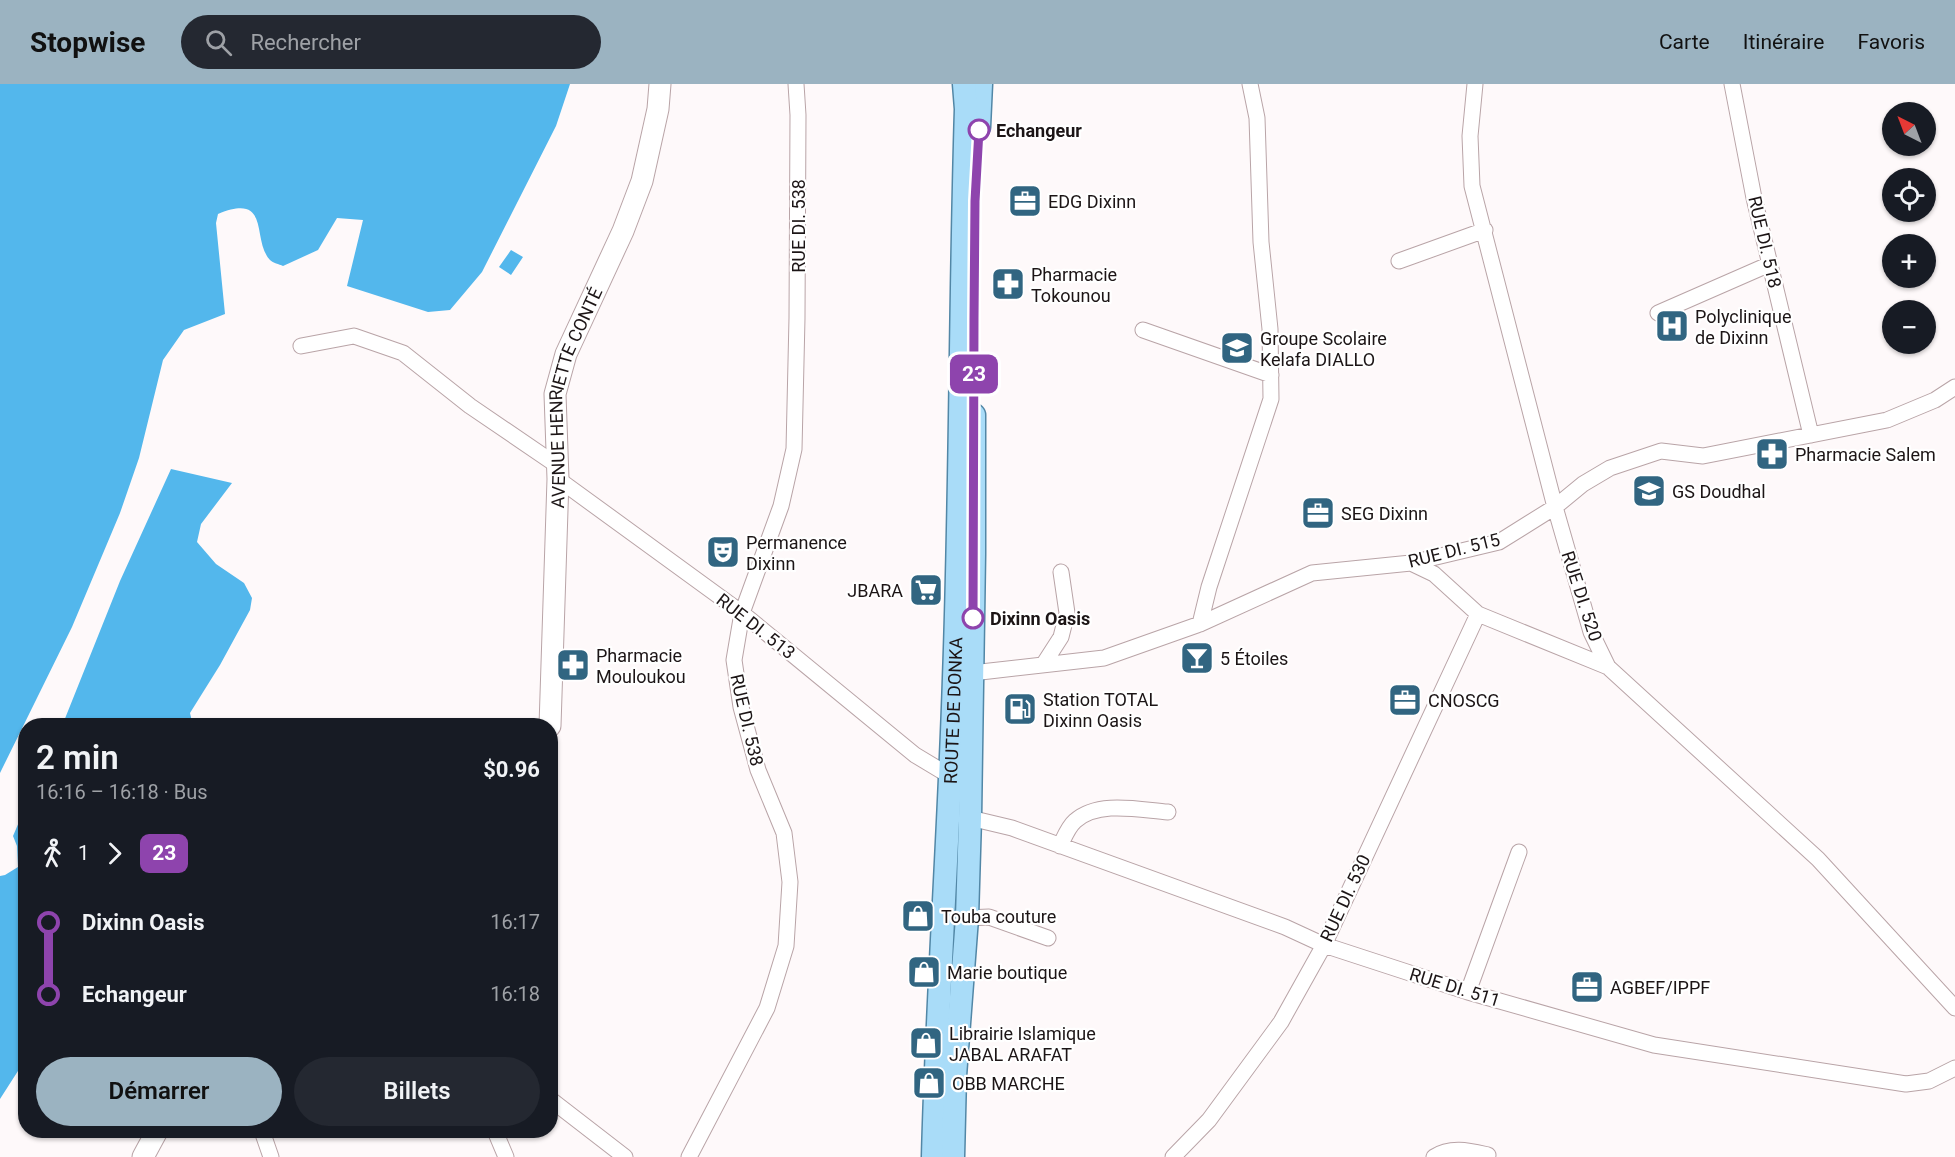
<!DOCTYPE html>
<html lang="fr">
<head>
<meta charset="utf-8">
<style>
	:root { --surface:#171b24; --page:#242831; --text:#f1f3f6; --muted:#9ea1a6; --accent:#9bb3c1 }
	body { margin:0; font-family:Roboto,sans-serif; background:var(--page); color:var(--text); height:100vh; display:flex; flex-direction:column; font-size:22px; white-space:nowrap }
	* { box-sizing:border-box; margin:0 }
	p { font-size:20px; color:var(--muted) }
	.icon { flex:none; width:33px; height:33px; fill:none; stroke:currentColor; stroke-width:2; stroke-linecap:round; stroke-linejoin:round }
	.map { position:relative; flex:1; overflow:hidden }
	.details { position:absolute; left:18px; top:634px; width:540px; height:420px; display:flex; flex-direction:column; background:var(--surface); border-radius:24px; box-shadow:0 2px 4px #0004 }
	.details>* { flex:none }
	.badge { padding:0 12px; border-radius:9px; font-size:21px; line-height:39px }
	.needle { width:39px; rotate:318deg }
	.buttons { position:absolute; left:1882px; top:18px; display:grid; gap:12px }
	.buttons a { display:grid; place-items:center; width:54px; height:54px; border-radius:50%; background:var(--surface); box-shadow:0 2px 4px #0004; font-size:30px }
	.map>.badge { position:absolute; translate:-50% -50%; box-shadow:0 0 0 3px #fff }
	.legs { display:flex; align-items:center; gap:9px; height:66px; padding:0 18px; font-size:20px }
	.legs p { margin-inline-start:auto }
	.summary { display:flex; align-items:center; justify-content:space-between; height:102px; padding:0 18px }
	h1 { font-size:33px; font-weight:600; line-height:45px }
	.cta { display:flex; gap:12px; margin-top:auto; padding:12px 18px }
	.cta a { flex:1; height:69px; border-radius:36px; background:var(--accent); color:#111; font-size:24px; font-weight:600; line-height:69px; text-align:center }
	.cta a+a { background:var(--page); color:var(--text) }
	ul { padding:0 18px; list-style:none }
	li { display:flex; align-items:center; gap:21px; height:72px; font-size:22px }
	li i { display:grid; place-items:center; width:9px; height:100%; margin:0 8px; background:currentColor }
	li i::after { content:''; width:15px; height:15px; margin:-8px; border:4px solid; border-radius:50%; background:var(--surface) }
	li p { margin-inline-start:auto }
	li:first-child i { background:linear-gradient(#0000 50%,currentColor 0) }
	li:last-child i { background:linear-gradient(currentColor 50%,#0000 0) }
	header { display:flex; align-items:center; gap:36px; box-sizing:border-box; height:84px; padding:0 30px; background:var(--accent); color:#111 }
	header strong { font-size:28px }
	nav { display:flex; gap:33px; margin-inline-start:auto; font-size:21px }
	.search { width:420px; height:54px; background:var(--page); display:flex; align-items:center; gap:15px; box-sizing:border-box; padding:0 21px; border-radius:33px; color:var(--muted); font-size:22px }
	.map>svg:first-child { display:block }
</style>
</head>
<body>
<header>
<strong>Stopwise</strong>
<div class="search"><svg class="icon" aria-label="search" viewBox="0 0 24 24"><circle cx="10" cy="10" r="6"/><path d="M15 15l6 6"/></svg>Rechercher</div>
<nav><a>Carte</a><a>Itinéraire</a><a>Favoris</a></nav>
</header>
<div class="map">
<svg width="1955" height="1073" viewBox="0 0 1955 1073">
	<rect width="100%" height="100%" fill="#fef9fa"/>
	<path fill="#f6bcc3" d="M25 824V897L22 891 19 839Z"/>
	<path fill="#53b7ec" d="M0 0H570L556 42 482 188 450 226 428 228 347 202 363 136 337 134 318 166 283 182C279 180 273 179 270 176 251 156 272 108 218 130L216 139 225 230 184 246 163 276 139 374 120 429 72 543 0 689Z
		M511 166 523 173 511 191 499 183Z
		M171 385 232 399 201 440 197 458 216 480 244 499 252 514 250 526 220 581 190 629 193 642H62L120 497Z
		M25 724V824L19 839 22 891 26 897 25 976 0 1015V792L5 791 18 783 17 762 13 752Z"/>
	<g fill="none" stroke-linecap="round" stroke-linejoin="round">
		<defs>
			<path id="street" d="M1475 0 1470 52 1472 102 1555 423 1591 548 1608 583 1818 775 1955 924
				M1732 0 1754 114 1811 351
				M1399 177 1485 146
				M1658 229 1770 180
				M1143 246 1271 291
				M301 262 354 252 403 269 470 322 558 382
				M558 395 742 529 915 671 950 692
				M1411 479 1434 490 1478 530 1608 583
				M1200 540 1209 503 1271 315 1270 245 1261 158 1257 34 1250 0
				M1043 581 1061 553 1067 529 1061 488
				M972 589 1104 574 1200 540 1312 489 1411 479 1499 458 1555 423 1583 400 1610 384 1661 367 1703 372 1887 336 1935 316 1955 303
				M970 734 1012 744 1285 843 1324 861 1468 908 1654 961 1906 1000 1929 997 1955 984
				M1060 762C1064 754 1068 743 1075 737 1098 716 1140 726 1168 728
				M967 834 989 833 1048 854
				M1468 908 1519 768
				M550 1015 625 1073
				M262 1047 271 1073
				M495 1047 506 1073
				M689 1073 767 924 786 862 790 798 784 749 758 686 741 623 734 576 742 529 781 422 794 365 797 234 798 31 796 0
				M1173 1073 1209 1036 1281 938 1324 861 1478 530
				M1434 1073C1451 1062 1470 1067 1488 1071"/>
			<g id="secondary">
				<path id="s1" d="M550 642 558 395 555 310 566 270 623 147 642 97 658 25 660 0"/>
				<path d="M143 1073 157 1047"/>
			</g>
			<g id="primary">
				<path d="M979 43 981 0"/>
				<path id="s2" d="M933 1073C937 913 949 754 954 594 961 405 960 215 966 25L964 0"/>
				<path d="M953 1073 955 992 967 834 970 734 974 470V331"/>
			</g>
		</defs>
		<use href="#street" stroke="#b9a4a7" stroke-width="17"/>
		<use href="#secondary" stroke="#b9a4a7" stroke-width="23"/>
		<use href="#primary" stroke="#5287a6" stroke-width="25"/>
		<use href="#street" stroke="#fff" stroke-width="15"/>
		<use href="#secondary" stroke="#fff" stroke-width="21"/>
		<use href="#primary" stroke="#a9dcf8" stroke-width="22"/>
	</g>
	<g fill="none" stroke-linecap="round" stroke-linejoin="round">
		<defs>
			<path id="line-1" d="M973 534 974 235 975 117 979 46"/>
		</defs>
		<use href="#line-1" stroke="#fff" stroke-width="14"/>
		<use href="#line-1" stroke="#8e44ad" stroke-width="9"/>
	</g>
	<defs>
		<symbol id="office-square" viewBox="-11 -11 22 22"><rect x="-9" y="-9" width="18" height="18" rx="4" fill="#316581" stroke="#fff"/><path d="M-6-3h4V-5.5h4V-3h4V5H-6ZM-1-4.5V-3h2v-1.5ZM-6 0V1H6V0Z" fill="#fff"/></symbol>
		<symbol id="pharmacy-square" viewBox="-11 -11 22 22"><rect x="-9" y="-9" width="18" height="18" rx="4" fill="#316581" stroke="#fff"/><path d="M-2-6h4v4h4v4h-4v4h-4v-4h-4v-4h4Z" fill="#fff"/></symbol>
		<symbol id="hospital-square" viewBox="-11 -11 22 22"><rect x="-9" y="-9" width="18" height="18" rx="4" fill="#316581" stroke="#fff"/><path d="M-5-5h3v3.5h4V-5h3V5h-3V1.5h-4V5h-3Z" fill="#fff"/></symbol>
		<symbol id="school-square" viewBox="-11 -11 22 22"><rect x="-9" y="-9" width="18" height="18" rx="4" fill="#316581" stroke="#fff"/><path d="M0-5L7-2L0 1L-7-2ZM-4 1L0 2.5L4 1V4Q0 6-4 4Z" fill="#fff"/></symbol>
		<symbol id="theatre-square" viewBox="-11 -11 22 22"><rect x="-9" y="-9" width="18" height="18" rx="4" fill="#316581" stroke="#fff"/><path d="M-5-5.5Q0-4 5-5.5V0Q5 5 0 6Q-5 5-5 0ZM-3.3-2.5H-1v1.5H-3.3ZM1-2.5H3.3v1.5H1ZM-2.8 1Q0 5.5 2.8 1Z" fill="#fff"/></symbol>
		<symbol id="supermarket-square" viewBox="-11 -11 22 22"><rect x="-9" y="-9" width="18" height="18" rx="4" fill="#316581" stroke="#fff"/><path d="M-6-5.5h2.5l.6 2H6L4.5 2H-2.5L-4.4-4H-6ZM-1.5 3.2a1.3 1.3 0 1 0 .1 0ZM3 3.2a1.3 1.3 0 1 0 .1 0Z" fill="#fff"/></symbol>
		<symbol id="bar-square" viewBox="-11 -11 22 22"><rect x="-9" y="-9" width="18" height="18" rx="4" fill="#316581" stroke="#fff"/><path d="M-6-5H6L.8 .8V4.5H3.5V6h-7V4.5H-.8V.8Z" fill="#fff"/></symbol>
		<symbol id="fuel-square" viewBox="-11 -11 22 22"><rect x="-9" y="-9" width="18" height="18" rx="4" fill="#316581" stroke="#fff"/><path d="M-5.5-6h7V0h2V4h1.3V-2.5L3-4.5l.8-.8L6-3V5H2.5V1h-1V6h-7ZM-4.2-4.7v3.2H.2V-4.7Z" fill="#fff"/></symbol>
		<symbol id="shop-square" viewBox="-11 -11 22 22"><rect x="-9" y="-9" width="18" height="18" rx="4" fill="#316581" stroke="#fff"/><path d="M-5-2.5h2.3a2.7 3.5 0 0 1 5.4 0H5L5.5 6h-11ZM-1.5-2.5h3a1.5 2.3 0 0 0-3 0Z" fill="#fff"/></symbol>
	</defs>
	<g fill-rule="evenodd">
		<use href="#office-square" x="1006" y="98" width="38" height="38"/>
		<use href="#pharmacy-square" x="989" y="181" width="38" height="38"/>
		<use href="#hospital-square" x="1653" y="223" width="38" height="38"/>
		<use href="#school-square" x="1218" y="245" width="38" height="38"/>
		<use href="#pharmacy-square" x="1753" y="351" width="38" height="38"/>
		<use href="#school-square" x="1630" y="388" width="38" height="38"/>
		<use href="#office-square" x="1299" y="410" width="38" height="38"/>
		<use href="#theatre-square" x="704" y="449" width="38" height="38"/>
		<use href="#supermarket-square" x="907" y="487" width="38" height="38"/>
		<use href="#bar-square" x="1178" y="555" width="38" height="38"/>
		<use href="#pharmacy-square" x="554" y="562" width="38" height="38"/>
		<use href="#office-square" x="1386" y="597" width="38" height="38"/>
		<use href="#fuel-square" x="1001" y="606" width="38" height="38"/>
		<use href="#shop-square" x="899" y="813" width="38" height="38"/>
		<use href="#shop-square" x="905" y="869" width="38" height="38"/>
		<use href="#office-square" x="1568" y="884" width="38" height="38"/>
		<use href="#shop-square" x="907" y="940" width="38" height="38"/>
		<use href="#shop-square" x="910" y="980" width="38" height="38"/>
	</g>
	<g fill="#fff" stroke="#8e44ad" stroke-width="3">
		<circle cx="979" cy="46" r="10"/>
		<circle cx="973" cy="534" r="10"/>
	</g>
	<g text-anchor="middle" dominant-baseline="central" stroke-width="4.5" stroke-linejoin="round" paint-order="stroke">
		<g font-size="18" font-weight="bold" fill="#1c1516" stroke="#fff" text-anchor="start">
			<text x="996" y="46">Echangeur</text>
			<text x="990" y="534">Dixinn Oasis</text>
		</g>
		<g font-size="18" fill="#1c1516" stroke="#fff" text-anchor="start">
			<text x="1048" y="117">EDG Dixinn</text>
			<text x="1031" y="190">Pharmacie<tspan x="1031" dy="21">Tokounou</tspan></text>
			<text x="1695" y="232">Polyclinique<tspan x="1695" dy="21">de Dixinn</tspan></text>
			<text x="1260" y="254">Groupe Scolaire<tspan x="1260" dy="21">Kelafa DIALLO</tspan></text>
			<text x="1795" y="370">Pharmacie Salem</text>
			<text x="1672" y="407">GS Doudhal</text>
			<text x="1341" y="429">SEG Dixinn</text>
			<text x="746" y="458">Permanence<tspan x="746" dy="21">Dixinn</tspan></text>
			<text x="903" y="506" text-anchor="end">JBARA</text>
			<text x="596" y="571">Pharmacie<tspan x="596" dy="21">Mouloukou</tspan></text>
			<text x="1220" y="574">5 Étoiles</text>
			<text x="1043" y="615">Station TOTAL<tspan x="1043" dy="21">Dixinn Oasis</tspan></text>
			<text x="1428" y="616">CNOSCG</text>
			<text x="941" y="832">Touba couture</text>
			<text x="947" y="888">Marie boutique</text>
			<text x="1610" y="903">AGBEF/IPPF</text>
			<text x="949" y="949">Librairie Islamique<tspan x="949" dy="21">JABAL ARAFAT</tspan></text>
			<text x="952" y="999">OBB MARCHE</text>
		</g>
		<g font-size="18" fill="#1c1516" stroke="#fff">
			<text transform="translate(798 142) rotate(-90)">RUE DI. 538</text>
			<text transform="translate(1765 158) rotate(77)">RUE DI. 518</text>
			<text stroke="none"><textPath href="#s1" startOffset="332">AVENUE HENRIETTE CONTÉ</textPath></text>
			<text transform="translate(1454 466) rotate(-14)">RUE DI. 515</text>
			<text transform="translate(1582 512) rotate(72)">RUE DI. 520</text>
			<text transform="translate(756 542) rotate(38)">RUE DI. 513</text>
			<text stroke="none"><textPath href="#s2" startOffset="447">ROUTE DE DONKA</textPath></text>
			<text transform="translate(747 636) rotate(77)">RUE DI. 538</text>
			<text transform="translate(1345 814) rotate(-65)">RUE DI. 530</text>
			<text transform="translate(1455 903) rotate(17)">RUE DI. 511</text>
		</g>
	</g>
</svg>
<div class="buttons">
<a><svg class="needle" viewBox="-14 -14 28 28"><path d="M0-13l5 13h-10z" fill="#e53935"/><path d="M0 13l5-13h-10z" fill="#9ea1a6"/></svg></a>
<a><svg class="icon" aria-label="locate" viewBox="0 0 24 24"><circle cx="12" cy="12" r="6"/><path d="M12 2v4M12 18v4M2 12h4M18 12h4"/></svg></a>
<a>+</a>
<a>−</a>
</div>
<b class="badge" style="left:974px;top:290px;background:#8e44ad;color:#fff">23</b>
<section class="details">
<div class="summary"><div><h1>2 min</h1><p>16:16 – 16:18 · Bus</p></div><b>$0.96</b></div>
<div class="legs"><svg class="icon" aria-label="walk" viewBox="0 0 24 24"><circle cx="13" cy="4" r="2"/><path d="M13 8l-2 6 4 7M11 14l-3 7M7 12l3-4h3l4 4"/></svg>1<svg class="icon" aria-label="forward" viewBox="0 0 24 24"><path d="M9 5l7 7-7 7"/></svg><b class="badge" style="background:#8e44ad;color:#fff">23</b></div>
<ul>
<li><i style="color:#8e44ad"></i><b>Dixinn Oasis</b><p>16:17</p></li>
<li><i style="color:#8e44ad"></i><b>Echangeur</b><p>16:18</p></li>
</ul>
<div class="cta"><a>Démarrer</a><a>Billets</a></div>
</section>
</div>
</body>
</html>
